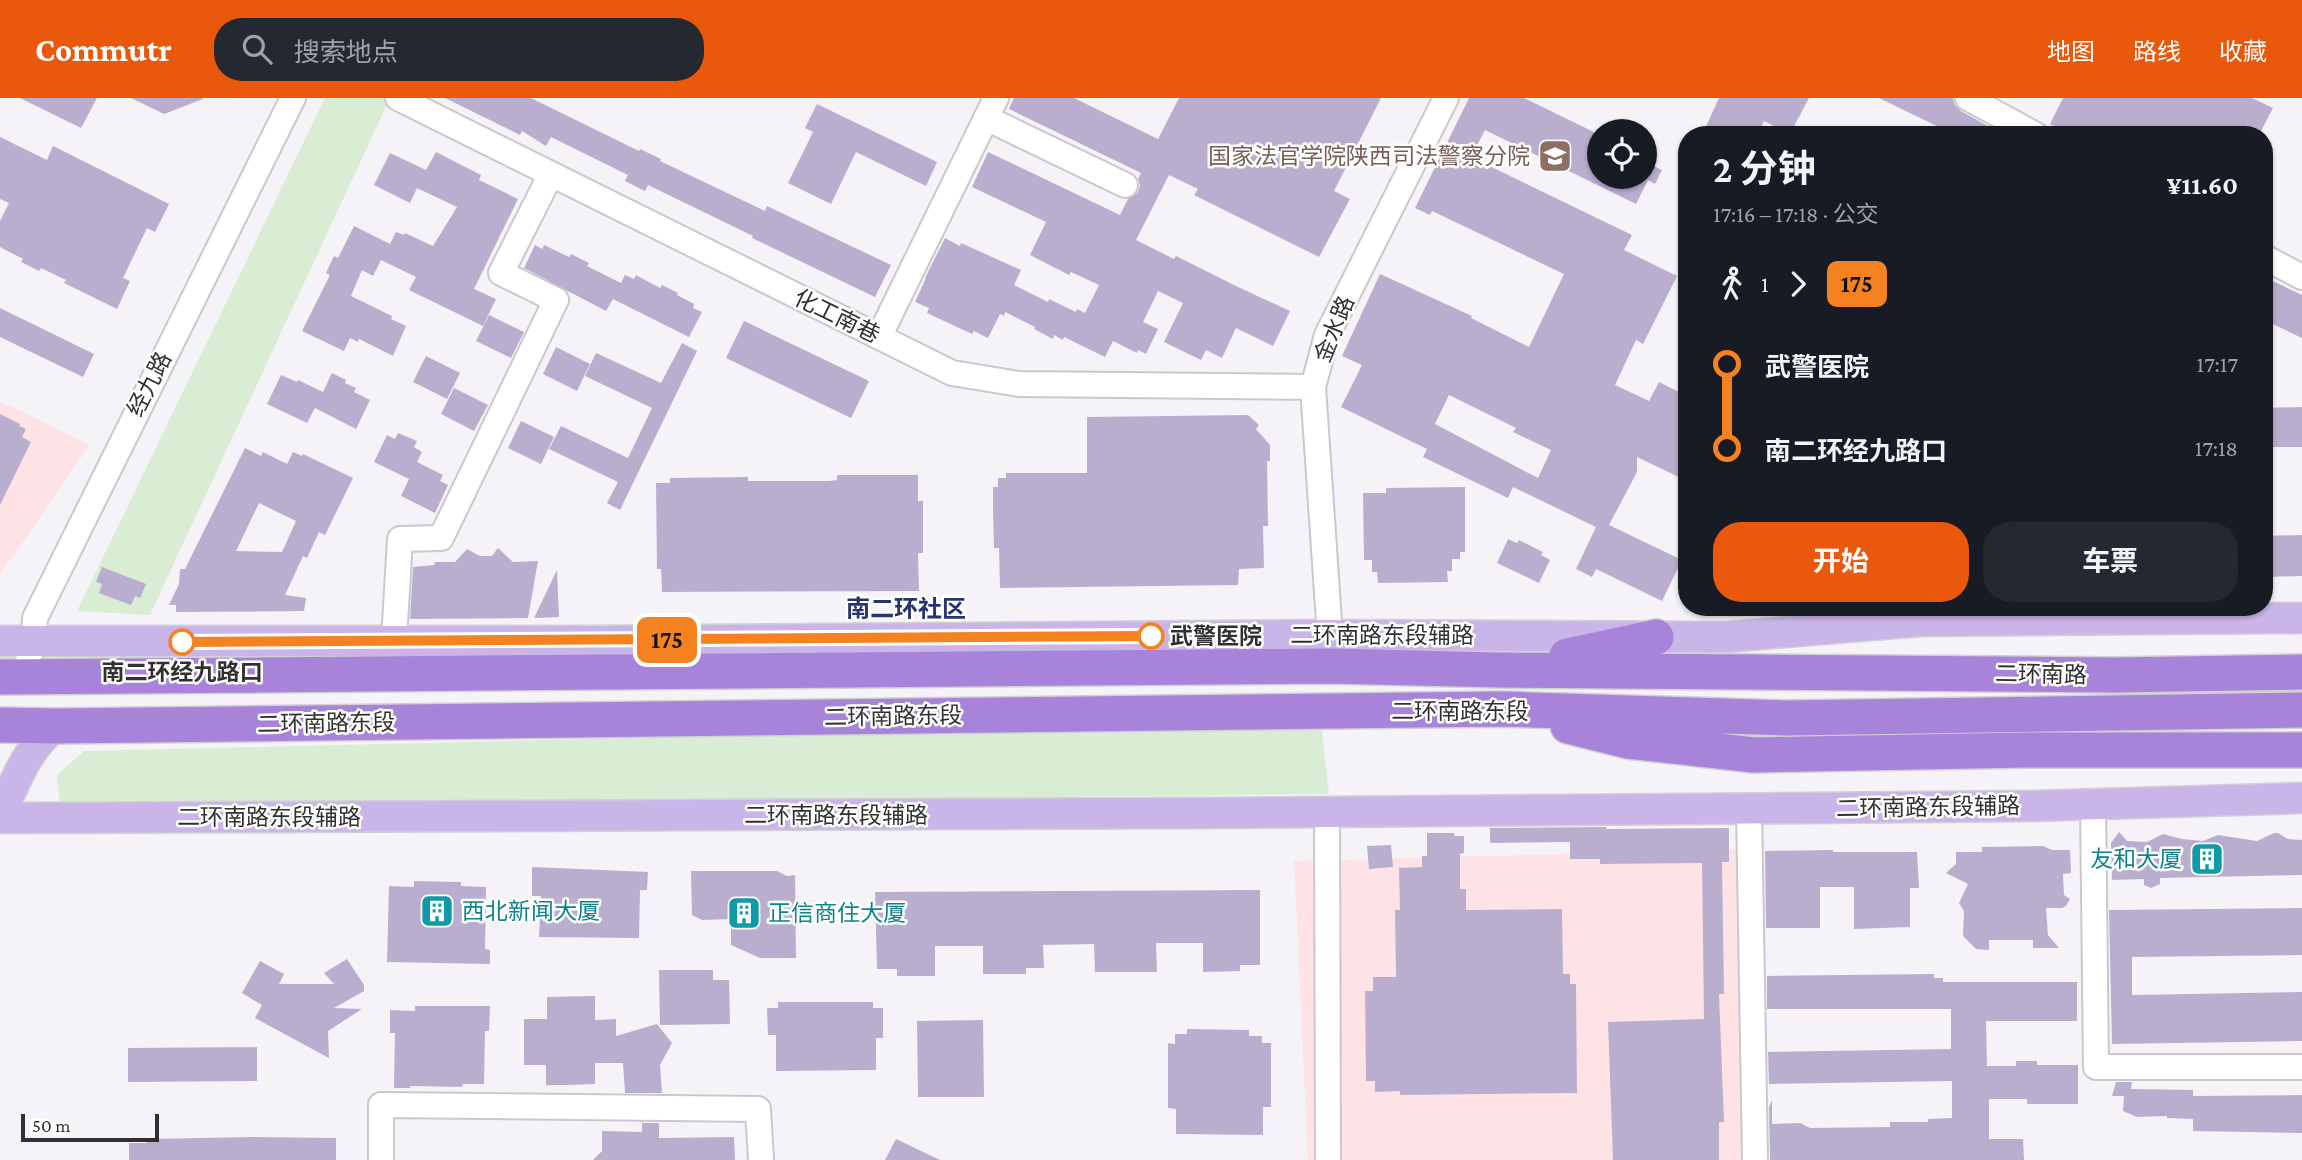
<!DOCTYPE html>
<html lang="zh">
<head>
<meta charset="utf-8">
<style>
	:root { --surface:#171b24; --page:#242831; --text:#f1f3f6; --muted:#9ea1a6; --accent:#ea580c }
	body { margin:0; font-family:"Crimson Pro","Noto Sans SC",serif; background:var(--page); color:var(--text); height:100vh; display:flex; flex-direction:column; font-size:26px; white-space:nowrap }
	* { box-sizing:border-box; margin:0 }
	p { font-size:23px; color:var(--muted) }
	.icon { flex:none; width:38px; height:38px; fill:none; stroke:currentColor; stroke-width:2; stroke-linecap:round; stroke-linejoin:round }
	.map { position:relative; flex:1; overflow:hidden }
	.side { position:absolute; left:1678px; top:28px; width:595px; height:490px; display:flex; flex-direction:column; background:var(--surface); border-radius:28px; box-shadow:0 2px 5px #0004 }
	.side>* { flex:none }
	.badge { padding:0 14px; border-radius:10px; font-size:24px; line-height:46px }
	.buttons { position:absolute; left:1587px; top:21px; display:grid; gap:14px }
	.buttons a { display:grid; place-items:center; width:70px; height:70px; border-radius:50%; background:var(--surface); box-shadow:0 2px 5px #0004; font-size:35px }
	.scale { position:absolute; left:21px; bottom:18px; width:138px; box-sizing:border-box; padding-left:7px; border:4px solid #303031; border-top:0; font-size:19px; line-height:24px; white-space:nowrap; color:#303031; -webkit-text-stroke:5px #fff; paint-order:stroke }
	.map>.badge { position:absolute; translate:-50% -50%; box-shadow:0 0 0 4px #fff }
	.legs { display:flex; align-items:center; gap:10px; height:77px; padding:0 35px; font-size:23px }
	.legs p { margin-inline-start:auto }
	.summary { display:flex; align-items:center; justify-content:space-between; height:119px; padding:0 35px }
	h1 { font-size:38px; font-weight:700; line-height:52px }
	.button { display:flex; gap:14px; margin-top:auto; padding:14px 35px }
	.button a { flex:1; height:80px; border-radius:28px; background:var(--accent); color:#fff; font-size:28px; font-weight:700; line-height:80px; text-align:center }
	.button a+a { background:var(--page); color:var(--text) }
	ul { padding:0 35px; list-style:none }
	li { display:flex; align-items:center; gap:24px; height:84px; font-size:26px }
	li i { display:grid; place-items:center; width:10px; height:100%; margin:0 9px; background:currentColor }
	li i::after { content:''; width:18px; height:18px; margin:-9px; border:5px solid; border-radius:50%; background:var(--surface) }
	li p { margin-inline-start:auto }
	li:first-child i { background:linear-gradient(#0000 50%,currentColor 0) }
	li:last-child i { background:linear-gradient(currentColor 50%,#0000 0) }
	header { display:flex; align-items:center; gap:42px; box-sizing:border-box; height:98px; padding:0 35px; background:var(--accent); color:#fff }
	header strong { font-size:33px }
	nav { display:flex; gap:38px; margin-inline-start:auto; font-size:24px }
	.search { width:490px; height:63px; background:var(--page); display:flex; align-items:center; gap:18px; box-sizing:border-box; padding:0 24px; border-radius:28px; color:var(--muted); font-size:26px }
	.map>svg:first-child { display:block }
</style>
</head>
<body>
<header>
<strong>Commutr</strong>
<div class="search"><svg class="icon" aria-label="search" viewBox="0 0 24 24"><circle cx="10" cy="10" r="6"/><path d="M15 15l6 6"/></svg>搜索地点</div>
<nav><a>地图</a><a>路线</a><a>收藏</a></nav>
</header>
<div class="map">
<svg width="2302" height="1062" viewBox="0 0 2302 1062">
	<rect width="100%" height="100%" fill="#f5f3f8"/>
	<path fill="#fee3e6" d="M0 303 90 347 0 477Z
		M1750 751 1755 1062H1308L1294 763Z"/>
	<path fill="#d9edd4" d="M325 0H390L150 517 77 513Z
		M1321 624 1329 696 60 709 57 677 84 653Z"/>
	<path fill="#baaecf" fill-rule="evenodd" d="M20 0H97L81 30Z
		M131 0H203V1L164 16Z
		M445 0H531L639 53 640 51 661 61 660 63 765 113 767 108 891 167 875 199 752 140 753 138 648 87 645 93 625 83 628 77 551 39 546 48 522 33 520 37Z
		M1014 0H1074L1158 41 1179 0H1381L1334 93 1350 101 1319 159 1194 97 1198 91 1169 77 1136 142 1174 161 1176 158 1238 189 1290 213 1273 248 1236 230 1222 260 1206 252 1201 262 1164 244 1183 205 1158 193 1143 224 1158 231 1146 256 1138 252 1137 255 1113 243 1105 259 1064 239 1063 242 1054 237 1053 241 1034 231 1035 229 1005 214 1004 218 1000 216 988 240 974 233 972 236 927 215 929 210 915 204 926 180H925L945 140 960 148 961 145 1021 172 1014 187 1048 204 1049 201 1076 214 1077 211 1085 215 1099 187 1071 174 1069 177 1030 157 1046 124 972 89 988 54 1120 117 1128 101 1138 94 1140 87 1138 81 1141 75 1009 11Z
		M1469 0H1524L1600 37V79H1645V64L1662 72 1655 86 1648 82 1636 106 1485 32 1471 59 1632 137 1624 152 1677 178 1643 246 1636 242 1615 287 1649 303 1659 284 1687 298V383L1637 359V374L1609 427 1682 462 1662 503 1596 471 1592 479 1576 471 1596 429 1513 389 1508 400 1423 359 1427 351 1341 309 1362 267 1342 258 1380 176 1472 218 1471 220 1529 249 1564 176 1432 113 1430 117 1415 110ZM1449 297 1516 330 1513 334 1551 352 1538 380 1435 326Z
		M1719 0H1809L1790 36 1764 23 1757 37H1702Z
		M1879 0H1953L1955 7 1961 13 2004 37H1955Z
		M2063 0H2252L2273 10 2259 37H2072L2050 26Z
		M817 6 937 64 926 88 856 54 831 106 788 85 813 34 805 30Z
		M0 39 47 62 53 48 169 106 155 134 147 130 123 180 130 183 117 211 64 185 66 182 41 170 39 173 21 164 23 161 0 149V123L9 105 0 101Z
		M436 54 481 77 479 82 518 101 474 191 496 201 483 228 409 192 416 179 381 162 373 178 362 172 351 198 392 218 391 221 406 228 393 258 359 241 358 244 350 240 344 253 302 233 330 177 326 175 334 158 338 160 354 128 390 146 396 134 404 137 405 135 433 148 457 109 417 90 410 105 374 87 390 55 426 72Z
		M535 147 542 151 544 147 569 159 571 156 589 165 587 168 621 185 625 177 634 181 636 177 660 190 662 187 678 195 677 197 694 206 693 210 702 214 689 239 613 201 606 213 524 170Z
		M2264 179 2302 197V240L2264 222Z
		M0 210 94 256 83 279 0 239Z
		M489 217 524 234 511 260 476 243Z
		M744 223 869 283 851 320 726 260Z
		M682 245 697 253 620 412 607 405 618 384 549 351 561 328 628 360 652 310 585 278 596 255 661 285Z
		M556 249 590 266 577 293 543 276Z
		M426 258 460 275 447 301 413 284Z
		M332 275 346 282 345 285 356 290 354 294 370 302 356 331 315 310 307 325 267 306 281 277 297 284 298 282 323 294Z
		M454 290 488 307 474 333 441 316Z
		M2302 309V349H2264V310Z
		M0 316 20 326 19 328 26 331 22 339 31 344 0 407Z
		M1248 317 1259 327 1256 331 1270 347V363H1267L1268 428H1263L1264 470 1239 471 1238 487 1000 490 999 450H994L993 413V389H998V380H1006V375H1087V319Z
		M521 323 554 339 541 366 508 350Z
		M398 335 417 343 414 349 422 354 417 364 443 377 440 383 448 387 435 415 401 398 409 381 374 364 387 337 395 341Z
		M245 350 261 358 263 354 287 366 293 354 302 358 303 356 353 380 325 437 319 434 307 460 303 458 285 497 306 500 304 513 176 514V507H169L179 486 180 471H185ZM259 405 296 423 282 454 236 453Z
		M837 377H918V403H923V455H918L919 493 662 494 661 471H657L656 385H670V380L748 379V383H829L837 382Z
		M1465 389V454H1460V461H1452V473H1447L1448 484 1378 485 1377 474H1372V462H1364L1363 395H1386V390Z
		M2302 437V478L2264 479V438Z
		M1508 441 1517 445 1519 442 1543 454 1541 457 1550 462 1539 485 1497 465Z
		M498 450 513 464 538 463 528 520 410 521 413 469 434 467 435 464H455L467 451 480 458H492Z
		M102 469 146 486 140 500 135 498 131 507 99 495 102 486 96 484Z
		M557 472 559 519 534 520Z
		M1606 729V731L1729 730V764H1722L1724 896H1719L1724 1024H1719V1062H1613L1608 924 1704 921 1702 765 1600 766V761H1570V744L1490 745V730Z
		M2119 734 2127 743 2147 744 2163 736 2182 741 2203 743 2218 737 2257 743 2274 735H2278L2288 741 2302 742V777L2160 780V786L2151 790 2144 787V781L2112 782 2111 745Z
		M1427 735H1454L1455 738H1464V755L1460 756V791H1466V812L1562 811 1563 876H1570V886H1576L1577 995 1400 997V993L1375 994V983H1366L1365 893H1373V879H1396L1395 812H1400L1399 770 1422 769V758H1427Z
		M1391 747 1393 769 1369 771 1367 748Z
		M2043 748 2052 752H2070L2071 775 2063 776 2064 797 2070 801 2066 808 2062 810H2046L2048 837 2059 850H2033V842H1989V852L1976 851 1963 838 1964 813 1959 805 1968 786 1946 775 1956 766V754H1982V749Z
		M1833 752V754H1917L1919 790H1910V829L1854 831V789H1820V830H1766L1765 753Z
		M532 769 648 774 647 792H640L639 840 539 839 541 798H532Z
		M691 773H777L787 778 795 777 796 860H760L731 847V821L702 822 692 817Z
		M414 783 461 784V788L486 789 485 851 490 852V866L387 864 389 788 414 789Z
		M1260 792V867H1240V873L1203 874V845H1156L1157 874H1095L1094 846 1043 847 1044 870H1026V876H983V848H935V878H897V871H877L875 794Z
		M2302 810V857L2132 859V897L2302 894V943L2112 946 2109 812Z
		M347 861 364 887V893L334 910 362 911 328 933 329 960 255 920 262 907 242 895 260 863 284 876 279 886H334L324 875Z
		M659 872H713V882H729L730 926 660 927Z
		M1934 876V880H1943V884H2077V923H1986L1987 968H2016V963H2037V967H2078V1006H2027V1001H1989V1041H2023L2024 1062H1770L1769 1009 1772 1002V1026L1800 1025 1810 1030 1890 1029V1024H1928V1021L1952 1020V983L1769 986 1768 954 1951 951V911H1767V878Z
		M595 898V922L616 921V938L657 926 672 945 660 967 662 995H625L623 965H595V986L567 987H546V967H524V921H547V899Z
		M778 904H873V910H883V940H876V972L776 973V937H768L767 910H778Z
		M415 908H490L489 933H485L484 986H463L462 989 410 988V990H394L395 935H390V912L415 913Z
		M983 922 984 999H918L917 923Z
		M1187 931 1249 932V938H1262V945H1271V1009H1263V1037L1176 1036V1011L1168 1010V945L1175 946V936H1187Z
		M257 949V983L128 984V950Z
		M2116 984H2132L2131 991 2193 992V998L2302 997V1035L2193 1033V1021L2167 1020V1018L2137 1019 2123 1013 2124 998H2112Z
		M642 1025H659V1040L734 1039 735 1062H593L602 1053V1033L642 1034Z
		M253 1039 336 1040V1062H129V1045H147V1041Z
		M896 1041 940 1062H885Z"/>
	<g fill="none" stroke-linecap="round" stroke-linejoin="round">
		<defs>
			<path id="minor" d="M398 0 952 275 1019 286 1313 289
				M1968 0 2036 37
				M986 20 1125 87
				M2264 159 2302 179
				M879 239 996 0
				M394 543 400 441 441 440 556 202 501 175 551 76
				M1331 553 1313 289 1327 237 1446 0
				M24 578 34 541 35 520 293 0
				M2093 706 2096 969H2302
				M1749 710 1755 1062
				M1327 714 1328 1062
				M381 1062V1007L758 1011 761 1062"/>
			<path id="major" d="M0 543H588L1331 537 1725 539 1920 523 2302 520
				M0 718C14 686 27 649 56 628
				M0 720 1215 715 2031 708 2302 700"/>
			<path id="highway" d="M1567 558 1656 539
				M0 579 1332 568 1499 572 2114 577 2302 574
				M0 627 56 628 1501 611 1787 620 2302 612
				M1568 628 1628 643 1754 657 2026 652H2302"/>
		</defs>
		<use href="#minor" stroke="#cac8cd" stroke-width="28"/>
		<use href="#major" stroke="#d1d1d2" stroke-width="33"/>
		<use href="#highway" stroke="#d1d1d2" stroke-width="38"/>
		<use href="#minor" stroke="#fff" stroke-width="24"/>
		<use href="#major" stroke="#cab5e9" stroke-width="30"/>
		<use href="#highway" stroke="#a783da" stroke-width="35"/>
	</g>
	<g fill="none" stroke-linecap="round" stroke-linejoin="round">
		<defs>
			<path id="line-1" d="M182 544 1151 538"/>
		</defs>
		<use href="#line-1" stroke="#fff" stroke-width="16"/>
		<use href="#line-1" stroke="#f58220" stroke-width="10"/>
	</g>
	<defs>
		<symbol id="school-square" viewBox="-11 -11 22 22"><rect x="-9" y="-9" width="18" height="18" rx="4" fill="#8d6e63" stroke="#fff"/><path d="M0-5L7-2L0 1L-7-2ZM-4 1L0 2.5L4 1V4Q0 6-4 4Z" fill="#fff"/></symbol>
		<symbol id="building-square" viewBox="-11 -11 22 22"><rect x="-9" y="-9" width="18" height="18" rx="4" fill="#0f9aa8" stroke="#fff"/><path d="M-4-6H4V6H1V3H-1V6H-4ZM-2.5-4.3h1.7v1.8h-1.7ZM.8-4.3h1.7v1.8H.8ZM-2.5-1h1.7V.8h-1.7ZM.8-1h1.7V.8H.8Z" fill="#fff"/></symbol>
	</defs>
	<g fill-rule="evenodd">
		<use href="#school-square" x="1536" y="39" width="38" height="38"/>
		<use href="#building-square" x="2188" y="742" width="38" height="38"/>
		<use href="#building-square" x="418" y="794" width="38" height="38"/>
		<use href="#building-square" x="725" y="796" width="38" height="38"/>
	</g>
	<g fill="#fff" stroke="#f58220" stroke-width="3.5">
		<circle cx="1151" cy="538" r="12"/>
		<circle cx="182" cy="544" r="12"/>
	</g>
	<g text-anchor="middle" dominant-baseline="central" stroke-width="5" stroke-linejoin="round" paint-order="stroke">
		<g font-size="23" fill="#785e54" stroke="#fff" text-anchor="end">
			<text x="1530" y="58">国家法官学院陕西司法警察分院</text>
		</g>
		<g font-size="23" fill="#303031" stroke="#fff">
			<text transform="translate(837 218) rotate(26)">化工南巷</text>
			<text transform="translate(1334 231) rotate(-68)">金水路</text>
			<text transform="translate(149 286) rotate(-63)">经九路</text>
			<text x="1382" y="537">二环南路东段辅路</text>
			<text transform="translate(2041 576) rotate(1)">二环南路</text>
			<text x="1460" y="613">二环南路东段</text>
			<text transform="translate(893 618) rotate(-1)">二环南路东段</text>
			<text transform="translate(326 625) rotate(-1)">二环南路东段</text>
			<text transform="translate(1928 709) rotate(-1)">二环南路东段辅路</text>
			<text x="836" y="717">二环南路东段辅路</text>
			<text x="269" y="719">二环南路东段辅路</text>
		</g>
		<g font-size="23" font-weight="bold" fill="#303031" stroke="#fff" text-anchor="start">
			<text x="1170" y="538">武警医院</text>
			<text x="182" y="574" text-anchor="middle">南二环经九路口</text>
		</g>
		<g font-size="23" fill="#0d838f" stroke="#fff" text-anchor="start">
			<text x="2182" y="761" text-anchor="end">友和大厦</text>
			<text x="462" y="813">西北新闻大厦</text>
			<text x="768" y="815">正信商住大厦</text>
		</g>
		<g font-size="24" font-weight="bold" fill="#27346d" stroke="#fff">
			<text x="906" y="510">南二环社区</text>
		</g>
	</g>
</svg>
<div class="buttons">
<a><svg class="icon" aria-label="locate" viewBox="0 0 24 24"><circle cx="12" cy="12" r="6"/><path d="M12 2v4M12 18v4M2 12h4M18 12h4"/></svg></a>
</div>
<div class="scale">50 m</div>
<b class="badge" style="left:667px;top:542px;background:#f58220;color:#111">175</b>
<section class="side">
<div class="summary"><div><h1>2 分钟</h1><p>17:16 – 17:18 · 公交</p></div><b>¥11.60</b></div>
<div class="legs"><svg class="icon" aria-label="walk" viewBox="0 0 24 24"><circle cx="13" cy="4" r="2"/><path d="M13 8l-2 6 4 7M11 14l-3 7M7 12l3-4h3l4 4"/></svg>1<svg class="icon" aria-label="forward" viewBox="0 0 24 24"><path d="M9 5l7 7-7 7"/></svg><b class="badge" style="background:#f58220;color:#111">175</b></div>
<ul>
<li><i style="color:#f58220"></i><b>武警医院</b><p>17:17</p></li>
<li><i style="color:#f58220"></i><b>南二环经九路口</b><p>17:18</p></li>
</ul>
<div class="button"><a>开始</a><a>车票</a></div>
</section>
</div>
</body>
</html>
